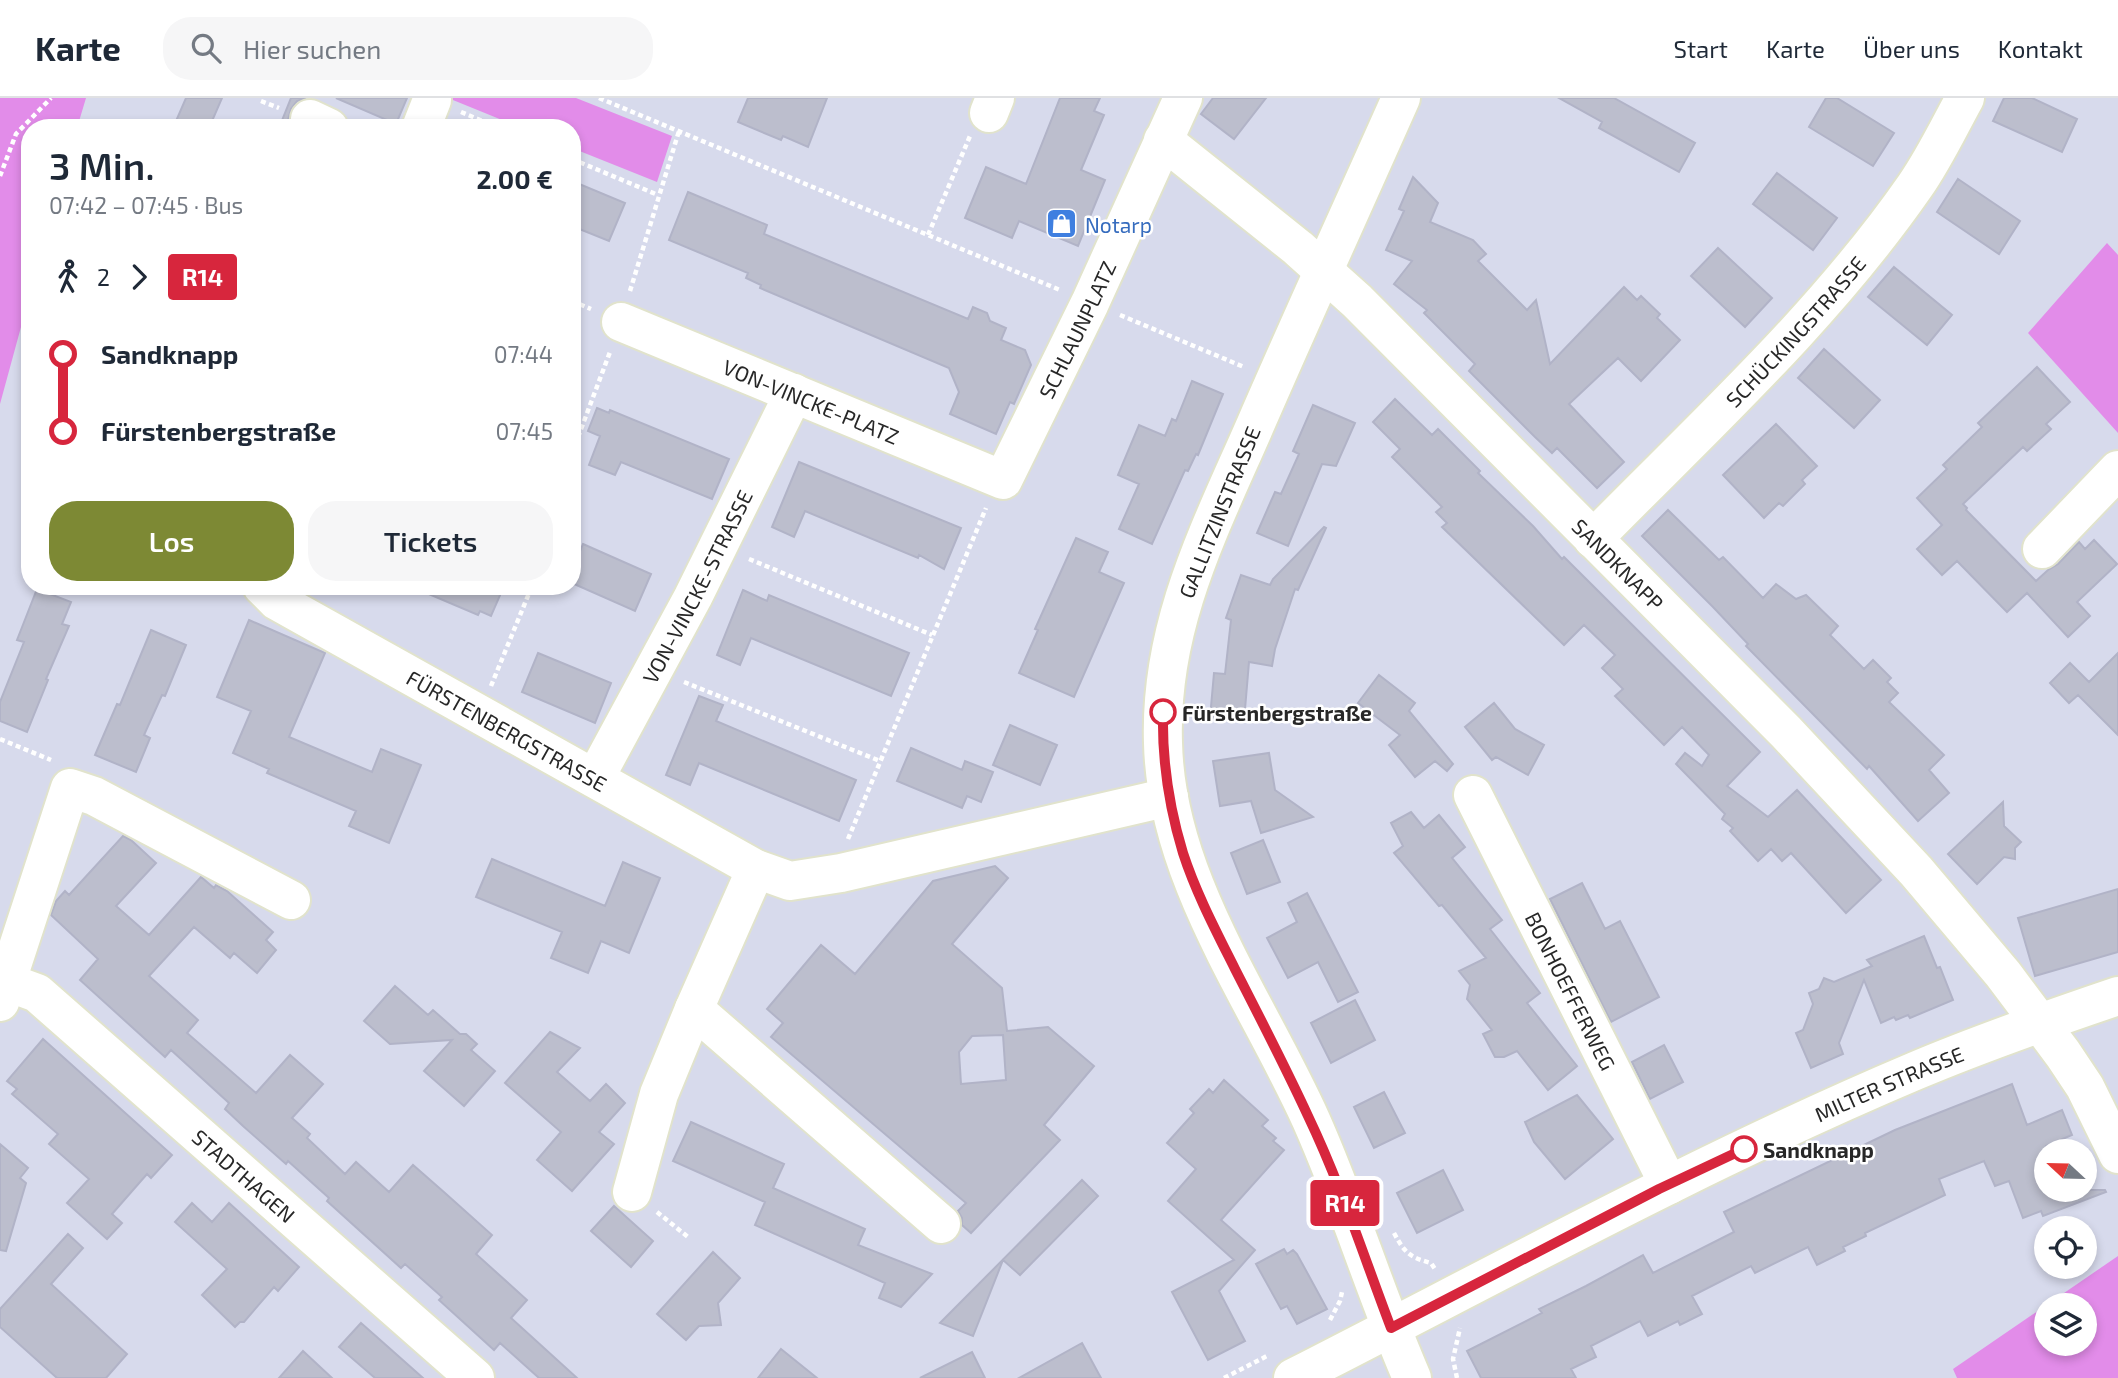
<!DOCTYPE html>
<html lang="de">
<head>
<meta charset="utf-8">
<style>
	:root { --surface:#fff; --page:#f6f6f7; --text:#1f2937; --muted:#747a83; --line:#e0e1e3; --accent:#7d8934 }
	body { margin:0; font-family:"Exo 2",sans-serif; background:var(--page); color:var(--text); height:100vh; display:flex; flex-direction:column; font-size:26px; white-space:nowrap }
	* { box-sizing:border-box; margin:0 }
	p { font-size:23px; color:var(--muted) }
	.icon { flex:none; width:38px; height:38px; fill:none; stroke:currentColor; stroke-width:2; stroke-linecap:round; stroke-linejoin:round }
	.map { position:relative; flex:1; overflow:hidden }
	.sheet { position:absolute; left:21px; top:21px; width:560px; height:476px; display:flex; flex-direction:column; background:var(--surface); border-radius:28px; box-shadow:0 4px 10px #0003 }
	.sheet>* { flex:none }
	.badge { padding:0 14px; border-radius:5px; font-size:24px; line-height:46px }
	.needle { width:46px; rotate:292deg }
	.controls { position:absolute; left:2034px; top:1041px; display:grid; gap:14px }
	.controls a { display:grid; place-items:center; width:63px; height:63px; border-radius:50%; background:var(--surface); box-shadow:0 4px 10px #0003; font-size:35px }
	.map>.badge { position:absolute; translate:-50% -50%; box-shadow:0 0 0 4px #fff }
	.legs { display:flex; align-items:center; gap:10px; height:77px; padding:0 28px; font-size:23px }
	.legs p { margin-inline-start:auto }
	.headline { display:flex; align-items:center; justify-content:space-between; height:119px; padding:0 28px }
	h1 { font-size:38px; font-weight:600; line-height:52px }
	.primary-button { display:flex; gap:14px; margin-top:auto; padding:14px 28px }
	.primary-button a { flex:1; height:80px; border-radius:28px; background:var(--accent); color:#fff; font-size:28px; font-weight:600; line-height:80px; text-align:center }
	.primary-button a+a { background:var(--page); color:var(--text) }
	ul { padding:0 28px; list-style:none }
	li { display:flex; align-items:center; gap:24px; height:77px; font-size:26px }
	li i { display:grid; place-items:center; width:10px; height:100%; margin:0 9px; background:currentColor }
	li i::after { content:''; width:18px; height:18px; margin:-9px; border:5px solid; border-radius:50%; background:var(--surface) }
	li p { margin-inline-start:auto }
	li:first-child i { background:linear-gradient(#0000 50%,currentColor 0) }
	li:last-child i { background:linear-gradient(currentColor 50%,#0000 0) }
	header { display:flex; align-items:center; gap:42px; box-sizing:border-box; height:98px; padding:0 35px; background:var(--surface); border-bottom:2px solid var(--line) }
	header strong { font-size:33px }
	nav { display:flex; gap:38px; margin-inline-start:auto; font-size:24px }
	.search { width:490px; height:63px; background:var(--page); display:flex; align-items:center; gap:18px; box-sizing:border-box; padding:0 24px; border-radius:28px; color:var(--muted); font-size:26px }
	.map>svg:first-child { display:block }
</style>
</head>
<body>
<header>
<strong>Karte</strong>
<div class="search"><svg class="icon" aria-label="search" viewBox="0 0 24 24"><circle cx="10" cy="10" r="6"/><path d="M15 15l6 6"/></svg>Hier suchen</div>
<nav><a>Start</a><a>Karte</a><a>Über uns</a><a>Kontakt</a></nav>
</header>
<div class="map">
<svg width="2118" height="1280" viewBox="0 0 2118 1280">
	<rect width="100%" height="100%" fill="#d7daec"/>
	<path fill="#e28ce9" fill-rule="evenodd" d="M0 0H86L77 30H30V196L0 306Z
		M448 0H576L672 38 657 84 572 50V30H522Z
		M2107 145 2118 157V335L2028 235Z
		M2118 1158V1280H1957L1953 1271ZM2046 1208H2084V1246H2046Z"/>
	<path fill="#bcbecd" stroke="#b1b3c7" stroke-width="2" fill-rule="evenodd" d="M186 0H222L209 30H173Z
		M291 0H306L297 3 291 11 288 22 291 30H279Z
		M336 0H407L396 26Z
		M748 0H827L808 49 783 38 781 42 738 24Z
		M1060 0H1100L1094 13 1104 17 1081 72 1105 82 1078 148 1019 123 1012 140 965 120 986 69 1026 86Z
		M1213 0H1266L1234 41 1201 16Z
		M1559 0H1614L1695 45 1679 74 1599 30 1602 24Z
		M1826 0H1837L1894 35 1873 68 1809 29Z
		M2004 0H2032L2077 21 2062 54 1993 23Z
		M1777 75 1837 120 1813 152 1753 106Z
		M1413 79 1438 105 1430 124 1473 142 1486 156 1478 163 1527 212 1536 202 1550 266 1624 189 1637 202 1641 198 1660 216 1657 220 1680 242 1641 283 1618 260 1569 306 1624 364 1597 390 1557 350 1552 355 1535 339 1469 273 1475 266 1424 215 1427 212 1394 186 1412 163 1386 152 1404 113 1399 111Z
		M1958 81 2020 123 1999 156 1937 114Z
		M572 83 625 105 609 143 572 128Z
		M688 94 767 127 764 136 968 221 973 209 987 215 990 223 1006 230 1001 242 1025 252 1031 267 1014 306 1010 304 996 336 950 316 959 294 949 270 760 190 761 187 746 180 748 175 669 142Z
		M1718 150 1772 200 1745 229 1691 178Z
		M1894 169 1952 217 1927 247 1868 199Z
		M1824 251 1880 302 1854 330 1798 280Z
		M2037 269 2070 304 2046 326 2051 331 2027 353 2023 349 1963 406 1967 410 1966 412 2036 483 2048 472 2058 466 2079 444 2085 451 2094 442 2117 466 2077 504 2090 518 2068 539 2027 495 2007 514 1957 463 1942 477 1917 451 1942 427 1917 400 1947 371 1943 367 1982 329 1978 325Z
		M1192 283 1223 296 1198 357 1196 356 1188 373 1185 372 1152 446 1119 431 1139 386 1118 377 1139 327 1165 338 1172 321 1176 323Z
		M1395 301 1432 337 1438 331 1480 373 1478 375 1533 428 1562 461 1564 459 1760 654 1727 688 1768 719 1797 692 1881 782 1846 815 1791 755 1782 763 1771 751 1758 763 1730 733 1733 730 1722 721 1725 716 1676 666 1685 655 1702 668 1709 657 1682 629 1664 647 1615 598 1623 591 1602 570 1615 557 1584 527 1564 547 1442 429 1447 425 1436 414 1442 409 1392 359 1400 351 1373 324Z
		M1313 307 1355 325 1336 368 1322 366 1288 448 1257 435 1275 394 1281 396 1299 356 1293 353Z
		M597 310 609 315 610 312 729 361 712 401 621 364 615 377 589 367 600 338 588 333Z
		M1776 326 1817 368 1802 382 1805 386 1783 408 1779 405 1764 420 1723 377Z
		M799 364 961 430 944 471 919 457 918 460 805 413 794 439 772 429Z
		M1668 412 1719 462 1723 459 1763 500 1776 486 1796 501 1806 497 1838 528 1830 537 1864 571 1873 562 1891 580 1887 584 1898 595 1889 604 1944 657 1929 672 1949 695 1918 723 1869 668 1867 671 1746 548 1748 546 1713 509 1642 438Z
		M1324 429 1326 430 1298 492 1295 491 1275 551 1272 568 1249 564 1244 623 1210 620 1214 575 1225 576 1231 522 1226 520 1241 477 1270 487 1273 481Z
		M1076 440 1108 454 1099 474 1124 485 1074 599 1019 575 1038 532 1035 531Z
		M583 446 651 476 635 513 572 485V472Z
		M410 488H504L491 518 480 513 478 517Z
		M37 491 71 504 62 526 69 528 46 581 48 582 27 634 0 623V604L24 544 17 542Z
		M743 492 767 503 769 497 909 555 891 598 751 540 740 567 717 557Z
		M249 522 325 555 289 639 372 674 381 651 421 667 389 745 349 728 356 713 267 675 269 671 233 655 251 613 217 599Z
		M151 532 186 547 165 598 162 597 144 637 150 640 136 674 95 657 117 606 120 607Z
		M538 555 611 585 595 625 522 594Z
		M2118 555V637L2078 597 2069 605 2050 585 2070 565 2089 584Z
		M1379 577 1415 605 1409 613 1453 666 1447 673 1435 663 1415 679 1389 647 1400 637 1358 605Z
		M699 598 723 607 716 623 856 682 839 723 699 665 690 687 666 677Z
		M1494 605 1515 631 1544 647 1528 677 1496 659 1492 662 1465 629Z
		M1010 627 1057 647 1040 687 993 667Z
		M911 650 962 672 965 663 993 674 981 704 967 698 962 710 897 683Z
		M1269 655 1275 692 1313 719 1261 735 1251 703 1220 708 1213 663Z
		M2003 704 2004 728 2021 744 2015 750V761L2004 759 1977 786 1948 756Z
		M1411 714 1424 730 1439 717 1465 749 1452 760 1502 822 1490 831 1540 895 1527 905 1577 968 1548 992 1517 953 1504 959H1495L1483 936 1492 932 1467 901 1470 887 1459 873 1486 860 1442 807 1439 808 1394 755 1403 748 1391 725Z
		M123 738 131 742 156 765 116 808 149 837 201 779 214 790 216 787 227 793 273 834 266 842 276 852 257 875 234 855 230 860 194 829 149 878 198 922 187 935 256 995 290 957 323 986 292 1020 310 1036 307 1040 345 1076 356 1064 389 1094 413 1067 445 1095 492 1137 476 1156 527 1202 511 1220 577 1280H539L500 1245 494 1252 439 1202 442 1199 405 1166 401 1170 327 1103 329 1100 288 1063 286 1066 243 1028 225 1011 229 1005 171 952 165 959 80 882 98 861 51 817 56 803 65 793 69 797Z
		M1263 742 1280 784 1247 796 1231 755Z
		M492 761 605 808 623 764 660 780 629 855 601 843 588 875 551 860 562 834 476 799Z
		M995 768 1008 780 952 846 1002 890 1007 933 1048 929 1094 968 1044 1027 1060 1042 971 1135 962 1127V1120L958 1113 966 1105 771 939 783 925 767 911 821 847 855 876 933 783ZM1003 937 1006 982 961 986 959 954 972 938Z
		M1582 785 1605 831 1620 823 1659 899 1611 924 1550 801Z
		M2118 791V854L2035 878 2018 820Z
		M1307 795 1358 894 1338 904 1318 864 1288 880 1267 840 1297 824 1288 805Z
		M1924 838 1937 870 1940 869 1953 902 1910 920 1908 917 1896 922 1894 919 1881 925 1864 882 1839 945 1843 956 1811 970 1796 935 1803 932 1813 906 1809 895 1819 891 1824 880 1834 884 1872 868 1867 862Z
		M395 888 428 917 433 912 460 936H466L477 946 471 952 495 973 464 1008 424 973 452 942 390 946 364 923Z
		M1355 902 1375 942 1331 965 1311 925Z
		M550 934 580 950 557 974 590 1003 606 986 625 1005 599 1034 614 1046 572 1093 537 1062 561 1034 505 985Z
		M43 941 172 1057 151 1080 147 1076 112 1116 122 1125 107 1141 67 1105 89 1081 49 1046 58 1036 12 996 17 991 7 983Z
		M1664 947 1683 984 1650 1001 1632 964Z
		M1224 982 1268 1022 1262 1028 1276 1040 1273 1043 1284 1052 1221 1122 1255 1152 1219 1193 1245 1243 1208 1262 1172 1194 1234 1162 1168 1103 1196 1071 1167 1045 1194 1015 1190 1011 1209 991 1213 995Z
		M2012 986 2027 1027 2062 1012 2072 1037 2046 1048V1092H2105L2106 1094 2043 1118 2041 1113 2023 1120 2009 1083 1995 1088 1984 1063 1939 1081 1945 1097 1865 1135 1866 1138 1843 1149 1845 1153 1817 1167 1808 1149 1755 1175 1751 1168 1692 1198 1702 1216 1680 1227 1678 1223 1648 1238 1640 1223 1591 1248 1596 1259 1571 1271 1576 1280H1481L1467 1253 1542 1215 1539 1211 1586 1188 1643 1157 1653 1175 1734 1134 1724 1114 1895 1032Z
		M1384 994 1405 1035 1374 1050 1354 1009Z
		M1577 997 1613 1041 1565 1081 1534 1044 1525 1024Z
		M691 1024 784 1066 773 1090 865 1131 858 1147 932 1176 901 1209 879 1200 885 1185 755 1127 765 1104 673 1063Z
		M0 1046 28 1070 20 1080 26 1085 6 1153 0 1152Z
		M1443 1072 1463 1112 1417 1135 1397 1095Z
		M1082 1082 1098 1098 1020 1177 1003 1162 973 1238 940 1225Z
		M192 1105 212 1124 229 1105 299 1169 278 1193 274 1189 244 1224H240L235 1229 202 1197 227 1171 175 1124Z
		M614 1108 653 1143 631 1169 591 1133Z
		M68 1136 83 1150 51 1186 127 1256 106 1280H57L0 1229V1211Z
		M1284 1151 1287 1156 1293 1152 1297 1156 1327 1211 1297 1226 1287 1208 1281 1211 1256 1166Z
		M713 1154 740 1180 718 1205 721 1227 699 1228 686 1242 657 1216Z
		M361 1225 387 1248 423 1280H375L339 1249Z
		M1082 1245 1101 1280H1019Z
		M781 1251 817 1280H758Z
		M303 1253 332 1280H279Z
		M972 1254 985 1280H920Z"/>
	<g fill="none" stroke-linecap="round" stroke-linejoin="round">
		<defs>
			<g id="minor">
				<path d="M1401 0C1353 108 1304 215 1257 323 1211 429 1159 526 1163 645 1166 781 1257 902 1311 1022 1349 1107 1375 1195 1412 1280"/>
				<path d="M989 15 995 0"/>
				<path d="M310 21 329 30"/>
				<path d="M421 30 432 2"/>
				<path id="s1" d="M1163 42 1298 150 1357 203 1786 634 1916 773 2003 876 2063 956 2085 989 2118 1056"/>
				<path id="s2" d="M621 224 1003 382 1090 205 1183 0"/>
				<path id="s3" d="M1593 441C1704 328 1824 219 1915 88 1934 61 1949 29 1965 0"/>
				<path d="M2042 451 2118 372"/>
				<path id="s4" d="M262 488 277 503 756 771 790 783 841 775 1169 699"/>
				<path id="s5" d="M595 680 693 499 794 295"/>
				<path id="s6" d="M1473 697 1669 1087"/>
				<path id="s7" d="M7 884 37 895 475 1280"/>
				<path d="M0 904 70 690 94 698 291 802"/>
				<path d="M694 911 941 1126"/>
				<path d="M632 1094 659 996 694 911 756 771"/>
				<path id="s8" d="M1293 1280C1499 1175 1702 1063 1915 973 1981 945 2050 921 2118 898"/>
			</g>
		</defs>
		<use href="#minor" stroke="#e1e3cc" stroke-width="42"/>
		<path stroke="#fff" stroke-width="4.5" stroke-dasharray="5 3.5" stroke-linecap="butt" d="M599 0 1060 192
			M261 3 279 10
			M461 14 499 30
			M572 61 658 97
			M0 78 16 36 51 0
			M928 137 970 38
			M630 193 679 33
			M572 203 591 211
			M1120 217 1244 269
			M572 355 610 254
			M749 461 932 537
			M684 584 880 663
			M491 588 532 488
			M0 641 51 662
			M848 741 986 410
			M657 1114 688 1139
			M1394 1135C1405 1155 1409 1159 1431 1165L1435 1171
			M1330 1222 1340 1203 1342 1194
			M1224 1280 1267 1258
			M1457 1280 1453 1261 1460 1230"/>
		<use href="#minor" stroke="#fff" stroke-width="38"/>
	</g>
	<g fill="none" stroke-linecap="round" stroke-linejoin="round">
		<defs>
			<path id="line-1" d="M1163 614C1162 661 1169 709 1183 755 1196 795 1216 833 1235 871 1260 920 1285 968 1308 1018 1341 1087 1364 1159 1391 1230L1659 1091 1744 1051"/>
		</defs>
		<use href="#line-1" stroke="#fff" stroke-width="16"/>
		<use href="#line-1" stroke="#d7263d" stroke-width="10"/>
	</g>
	<defs>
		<symbol id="shop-square" viewBox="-11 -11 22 22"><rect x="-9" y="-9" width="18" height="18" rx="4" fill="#3f7fe0" stroke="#fff"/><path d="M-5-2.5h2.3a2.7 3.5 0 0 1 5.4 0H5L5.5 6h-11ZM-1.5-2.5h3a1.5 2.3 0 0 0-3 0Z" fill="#fff"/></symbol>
	</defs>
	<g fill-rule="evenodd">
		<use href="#shop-square" x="1044" y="108" width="35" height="35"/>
	</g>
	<g fill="#fff" stroke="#d7263d" stroke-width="3.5">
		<circle cx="1163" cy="614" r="12"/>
		<circle cx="1744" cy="1051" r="12"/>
	</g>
	<g text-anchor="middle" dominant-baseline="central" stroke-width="5" stroke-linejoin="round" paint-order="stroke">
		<g font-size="21" fill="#366cbe" stroke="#fff" text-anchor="start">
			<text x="1085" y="126">Notarp</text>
		</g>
		<g font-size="21" fill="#272727" stroke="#fff">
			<text stroke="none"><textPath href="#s2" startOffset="581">SCHLAUNPLATZ</textPath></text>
			<text stroke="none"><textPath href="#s3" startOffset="290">SCHÜCKINGSTRASSE</textPath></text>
			<text stroke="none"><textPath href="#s2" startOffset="206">VON-VINCKE-PLATZ</textPath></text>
			<text transform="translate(1219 414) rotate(-68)">GALLITZINSTRASSE</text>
			<text stroke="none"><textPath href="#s1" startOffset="623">SANDKNAPP</textPath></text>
			<text stroke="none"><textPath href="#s5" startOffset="217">VON-VINCKE-STRASSE</textPath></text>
			<text stroke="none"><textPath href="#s4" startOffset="285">FÜRSTENBERGSTRASSE</textPath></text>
			<text stroke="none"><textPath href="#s6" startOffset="219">BONHOEFFERWEG</textPath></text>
			<text stroke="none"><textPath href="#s8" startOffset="665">MILTER STRASSE</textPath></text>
			<text stroke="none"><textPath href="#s7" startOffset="308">STADTHAGEN</textPath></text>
		</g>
		<g font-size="21" font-weight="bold" fill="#272727" stroke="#fff" text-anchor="start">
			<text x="1182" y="614">Fürstenbergstraße</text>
			<text x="1763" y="1051">Sandknapp</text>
		</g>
	</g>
</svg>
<div class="controls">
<a><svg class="needle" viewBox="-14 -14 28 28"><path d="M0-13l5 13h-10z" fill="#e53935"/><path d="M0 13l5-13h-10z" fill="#747a83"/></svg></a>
<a><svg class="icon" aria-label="locate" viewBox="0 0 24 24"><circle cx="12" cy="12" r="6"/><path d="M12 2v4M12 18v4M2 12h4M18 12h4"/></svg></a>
<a><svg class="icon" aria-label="layers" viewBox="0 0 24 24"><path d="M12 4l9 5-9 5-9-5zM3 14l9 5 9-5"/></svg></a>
</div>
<b class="badge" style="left:1345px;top:1105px;background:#d7263d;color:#fff">R14</b>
<section class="sheet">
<div class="headline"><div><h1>3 Min.</h1><p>07:42 – 07:45 · Bus</p></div><b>2.00 €</b></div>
<div class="legs"><svg class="icon" aria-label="walk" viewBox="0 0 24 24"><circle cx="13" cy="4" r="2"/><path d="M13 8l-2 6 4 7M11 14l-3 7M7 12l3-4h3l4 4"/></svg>2<svg class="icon" aria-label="forward" viewBox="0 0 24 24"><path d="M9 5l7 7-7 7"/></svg><b class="badge" style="background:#d7263d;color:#fff">R14</b></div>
<ul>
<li><i style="color:#d7263d"></i><b>Sandknapp</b><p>07:44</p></li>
<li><i style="color:#d7263d"></i><b>Fürstenbergstraße</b><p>07:45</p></li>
</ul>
<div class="primary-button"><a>Los</a><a>Tickets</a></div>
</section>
</div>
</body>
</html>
